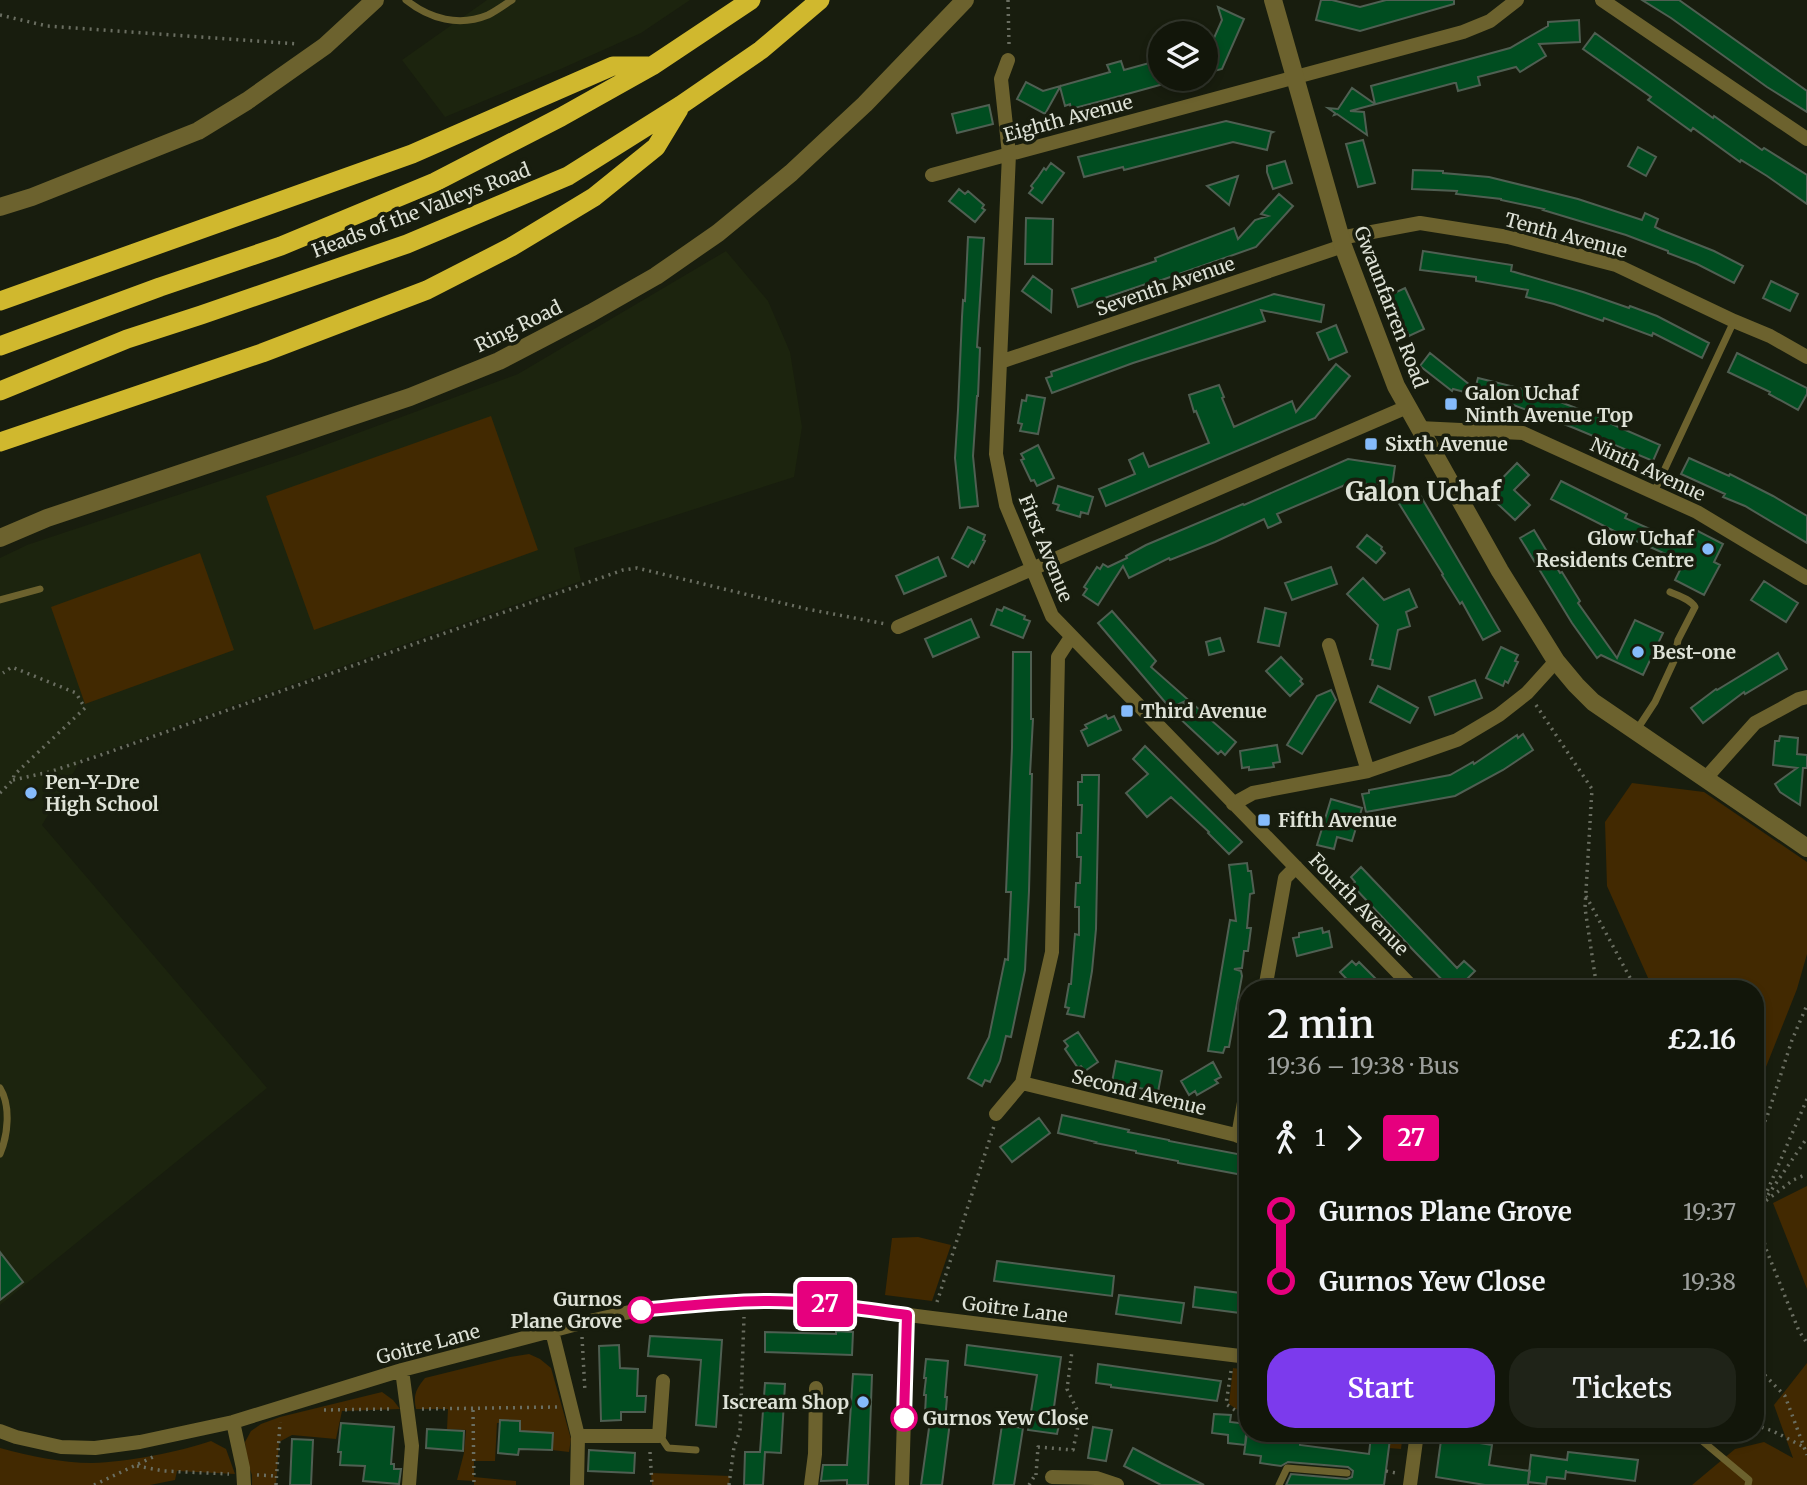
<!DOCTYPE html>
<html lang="en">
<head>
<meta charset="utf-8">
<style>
	:root { --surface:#12160a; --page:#1f2318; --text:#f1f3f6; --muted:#9c9f9c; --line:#31352b; --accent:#7c3aed }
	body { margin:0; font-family:Merriweather,serif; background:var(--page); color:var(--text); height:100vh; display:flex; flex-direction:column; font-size:26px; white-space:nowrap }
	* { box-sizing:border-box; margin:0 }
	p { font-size:23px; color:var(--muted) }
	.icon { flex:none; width:38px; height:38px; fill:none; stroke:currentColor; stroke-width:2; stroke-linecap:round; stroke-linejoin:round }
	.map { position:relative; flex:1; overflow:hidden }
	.sheet { position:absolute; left:1239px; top:980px; width:525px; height:462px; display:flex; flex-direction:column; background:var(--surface); border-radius:28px; box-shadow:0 4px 10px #0003,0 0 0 2px var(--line) }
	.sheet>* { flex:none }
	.badge { padding:0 14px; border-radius:5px; font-size:24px; line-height:46px }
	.buttons { position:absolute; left:1148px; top:21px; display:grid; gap:14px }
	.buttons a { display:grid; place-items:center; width:70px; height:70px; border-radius:50%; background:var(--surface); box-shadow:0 4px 10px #0003,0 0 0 2px var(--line); font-size:35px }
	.map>.badge { position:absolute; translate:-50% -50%; box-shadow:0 0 0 4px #fff }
	.legs { display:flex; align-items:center; gap:10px; height:77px; padding:0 28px; font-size:23px }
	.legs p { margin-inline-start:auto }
	.headline { display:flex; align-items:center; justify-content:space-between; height:119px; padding:0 28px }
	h1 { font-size:38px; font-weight:600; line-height:52px }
	.action { display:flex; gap:14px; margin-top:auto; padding:14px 28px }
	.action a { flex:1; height:80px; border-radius:28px; background:var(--accent); color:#fff; font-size:28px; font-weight:600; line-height:80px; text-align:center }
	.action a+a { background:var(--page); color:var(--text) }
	ul { padding:0 28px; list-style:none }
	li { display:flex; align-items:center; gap:24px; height:70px; font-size:26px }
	li i { display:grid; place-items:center; width:10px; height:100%; margin:0 9px; background:currentColor }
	li i::after { content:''; width:18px; height:18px; margin:-9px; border:5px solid; border-radius:50%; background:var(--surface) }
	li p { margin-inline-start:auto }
	li:first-child i { background:linear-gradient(#0000 50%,currentColor 0) }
	li:last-child i { background:linear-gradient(currentColor 50%,#0000 0) }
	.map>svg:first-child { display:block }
</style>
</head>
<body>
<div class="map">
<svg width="1807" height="1485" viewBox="0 0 1807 1485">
	<rect width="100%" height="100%" fill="#181d0e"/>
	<path fill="#1c240e" d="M487 0H690L641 33 563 68 445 117 402 60Z
		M726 251 768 301 790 352 802 427 794 477 574 548 581 581 81 760 42 825 267 1088 0 1305V558L27 545 298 455 518 374Z"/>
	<path fill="#422901" d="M491 416 538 550 314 630 266 496Z
		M200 553 234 650 85 704 51 607Z
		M1632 783 1704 792 1807 862V954L1797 989 1760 1082 1755 1085V989H1653L1607 886 1605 822Z
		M1807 1186V1289L1773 1203Z
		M918 1237 951 1245 932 1301 885 1295 892 1238Z
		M529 1354 540 1359 551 1368 571 1439 569 1452 552 1450 553 1433 520 1431 519 1421 497 1423 495 1461H474V1477L516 1481V1485H474V1481L457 1480 464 1453 466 1430 447 1429 448 1409H416C413 1395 416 1389 425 1378L510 1357Z
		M1807 1363V1485H1692L1735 1449 1764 1442 1793 1458 1774 1405Z
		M1233 1368 1248 1370V1417L1229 1404Z
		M382 1392 393 1400 400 1409 342 1411 336 1439 292 1435 279 1442 276 1485H252V1475L247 1461 245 1442 251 1431 261 1424 280 1417Z
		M1376 1433H1403L1401 1449 1389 1448 1390 1439 1376 1437Z
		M211 1441 226 1449 235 1474 177 1471 175 1480 150 1485H0V1448C30 1456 61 1463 92 1463 127 1462 179 1452 211 1441Z
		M651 1473 730 1476 729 1485H652Z"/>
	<path fill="#004d20" stroke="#4f5f52" stroke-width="2" d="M1321 0H1332L1360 7 1386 0H1454V4L1360 31 1316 20Z
		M1642 0H1679L1807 91V112L1767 87 1671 18Z
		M1218 7 1244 19 1222 69 1206 73V56L1222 20Z
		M1579 20 1580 42 1539 44 1546 56 1520 72 1516 67 1478 77 1480 85 1458 91 1456 83H1454L1350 111 1364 112 1367 135 1337 114 1334 115 1335 113 1328 108 1338 109 1352 88 1375 104 1371 86 1510 48 1548 26V22Z
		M1595 33 1713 118 1714 116 1762 150 1764 148 1807 175V204L1767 176 1741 160 1740 162 1693 128 1691 131 1648 100 1651 97 1583 49Z
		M1160 60V85L1109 99 1071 109 1070 104 1065 106 1060 87 1045 114 1017 99 1026 82 1043 91 1110 72 1107 65 1121 61 1124 70Z
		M989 105 993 124 957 133 952 114Z
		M1226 121 1273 132 1271 133 1267 150 1233 142 1124 170 1123 167 1084 177 1078 157Z
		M1363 140 1375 183 1358 187 1346 144Z
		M1638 147 1656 157 1646 176 1628 166Z
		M1285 161 1292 183 1273 189 1267 172V166Z
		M1051 163 1064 173 1042 203 1029 193 1033 188 1031 186 1038 177 1044 168 1046 170Z
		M1413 170 1443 171V173L1489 177 1578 199 1642 220 1645 213 1658 219 1655 227 1661 230 1714 251 1743 266 1734 283 1697 264 1668 253V251L1626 235 1543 210 1544 209 1501 200V199L1456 194 1457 191 1412 189Z
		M1238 176 1229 205 1207 186Z
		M959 189 965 194 968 191 984 205 982 208 985 210 975 222 949 201Z
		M1279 194 1293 206 1256 247 1156 282 1155 281 1078 307 1072 289 1156 261 1155 258 1234 228 1238 239 1255 220 1268 216 1261 214Z
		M1026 218 1053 219 1052 264H1025Z
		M968 237 984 238 977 347 980 348 978 396H977L973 456 978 506 960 508 955 458 958 410 962 317 963 300 965 301Z
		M1423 251 1512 265 1511 271 1583 292 1629 308 1630 306 1657 316 1709 343 1702 358 1653 333 1652 336 1604 318 1603 321 1554 304 1526 297 1528 290 1476 281V277L1420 270Z
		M1033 276 1052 290 1051 312 1022 291Z
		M1771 281 1798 294 1790 311 1763 298Z
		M1405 288 1424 329 1409 336 1390 295Z
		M1274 294 1324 305 1321 322 1261 310 1265 321 1133 363 1052 393 1046 378 1052 376 1051 372Z
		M1336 325 1347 352 1329 360 1317 333Z
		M1430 353 1475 389 1478 378 1531 391 1608 420 1607 422 1660 445 1653 461 1574 428 1503 401 1502 402 1453 389 1452 391 1420 366Z
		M1737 353 1807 388V394L1798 410 1769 394 1770 392 1728 372Z
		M1336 364 1350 376 1315 418 1106 506 1099 489 1135 474 1129 460 1143 453 1149 467 1209 443 1196 411 1194 412 1189 395 1219 385 1224 397 1222 398 1234 427 1292 401 1296 412Z
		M1027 395 1045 398 1038 434 1020 431 1022 424 1018 423 1022 400 1026 401Z
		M1038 445 1054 478 1037 486 1034 480 1031 481 1021 460 1024 459 1021 454Z
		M1689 458 1729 476 1730 474 1773 496 1807 516V543L1745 506 1723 497 1725 494 1681 474Z
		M1348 459 1395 466 1392 487 1352 482 1277 514 1281 522 1268 528 1264 519 1262 520 1215 542 1170 560 1169 558 1129 578 1123 566 1098 605 1083 595 1087 589 1084 587 1097 567 1100 569 1103 564 1108 567 1127 558 1126 556 1146 545 1243 504 1244 505Z
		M1517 463 1529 475 1514 490 1530 505 1515 520 1487 494Z
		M1561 481 1627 514 1625 518 1688 546 1696 530 1723 544 1714 562 1720 565 1704 595 1675 580 1684 562 1616 532 1551 499Z
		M1408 485 1412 491 1416 488 1500 631 1483 640 1462 602 1460 604 1442 575 1443 574 1393 494Z
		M1058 486 1093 497 1088 514 1081 512 1080 517 1057 510 1059 505 1053 503Z
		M968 527 985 535 983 540 985 541 974 563 972 561 968 567 952 558Z
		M1534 530 1560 573 1562 572 1580 601 1578 603 1617 658 1635 620 1663 633 1643 675 1601 655 1597 658 1572 623 1520 538Z
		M1367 535 1382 547 1381 549 1385 553 1376 563 1357 547Z
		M938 557 946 576 904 594 896 576Z
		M1331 567 1337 584 1292 600 1285 583Z
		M1363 578 1384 600 1409 589 1417 607 1406 612 1410 626 1398 630 1390 669 1372 665 1373 660 1370 659 1378 625 1347 594Z
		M1764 581 1798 603 1786 622 1751 600Z
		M1004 607 1025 616 1024 619 1030 621 1023 638 991 625 997 609 1002 611Z
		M1265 608 1286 613 1279 646 1258 642Z
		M1112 611 1156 661 1151 667 1236 742 1225 755 1221 751 1218 754 1175 714 1188 700 1170 708 1098 623Z
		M971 619 979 637 933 657 925 639Z
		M1220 638 1224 651 1209 655 1206 642Z
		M1501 647 1518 655 1515 661 1518 662 1508 683 1505 681 1503 686 1486 678Z
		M1013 652H1031V719H1033L1030 774H1032L1029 891 1025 970 1011 1037 1006 1036 1000 1061 990 1082 985 1080 982 1086 968 1078 989 1037 1005 959 1008 960 1011 892H1006L1012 748Z
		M1778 653 1787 669 1745 694 1744 692 1703 723 1691 708 1716 689 1717 690Z
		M1281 657 1302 679 1300 681 1303 684 1290 696 1266 671Z
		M1475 680 1482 698 1435 715 1429 697Z
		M1378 686 1418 708 1410 723 1370 702Z
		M1331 690 1336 700 1302 754 1287 745 1317 696Z
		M1106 715 1108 719 1114 716 1121 730 1088 746 1081 731 1087 728 1085 725Z
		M1523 734 1533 750 1503 770 1455 796 1366 812 1362 794 1369 793V790L1450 775 1473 762 1474 764 1517 735 1518 738Z
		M1780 736 1798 738 1797 754 1807 755V768H1803L1800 805 1780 792 1775 784 1797 768 1773 765 1775 741H1779Z
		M1277 745 1280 762 1273 763 1274 767 1249 770V767L1242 768 1240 751Z
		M1145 746 1242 842 1229 854 1208 833 1209 832 1171 797 1147 817 1126 793 1148 774 1133 759Z
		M1082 775H1099L1096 929 1092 971 1084 1017 1067 1014 1069 1008 1065 1007 1069 984H1071L1075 934 1079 935V907H1075L1076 883H1080L1081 857H1077V833H1081L1082 805H1078V782H1082Z
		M1331 799 1362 808 1352 841 1337 837 1334 849 1317 845Z
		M1247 863 1248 871H1251L1254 893 1250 894 1247 928H1251L1248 951H1244L1242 968 1234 969 1241 971 1242 976 1229 1047H1225L1223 1053 1208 1051 1230 920 1236 921 1229 865Z
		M1361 867 1457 968 1464 961 1475 971 1468 978 1479 989H1451L1415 952 1352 885 1355 882 1351 877Z
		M1322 928 1323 933 1329 931 1332 947 1297 956 1293 938 1299 937V933Z
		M1352 961 1356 965 1359 962 1376 979 1373 982 1379 989H1356L1340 972Z
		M1078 1032 1098 1062 1085 1071 1081 1066 1078 1068 1065 1049 1068 1046 1064 1041Z
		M1116 1061 1162 1071 1158 1092 1112 1082Z
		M1213 1062 1221 1077 1215 1080 1218 1083 1197 1095 1195 1091 1189 1095 1181 1081Z
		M1062 1115 1129 1130 1128 1132 1169 1140V1141L1248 1156V1176L1178 1163V1161L1136 1153V1151L1095 1143 1096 1142 1058 1133Z
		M1039 1118 1050 1133 1012 1162 1000 1147Z
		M0 1252 23 1282 0 1300Z
		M997 1261 1114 1276 1112 1296 994 1281Z
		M1195 1287 1248 1294V1314L1193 1307Z
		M1119 1295 1184 1303 1181 1323 1116 1314Z
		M836 1331 853 1332 852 1355 765 1352V1332L836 1334Z
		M650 1336 722 1340 716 1427 696 1425 701 1360 648 1356Z
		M619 1345 620 1368 638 1369 637 1396H646L645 1412H621V1420L601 1421 599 1346Z
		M967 1345 1061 1357 1053 1414 1061 1415 1057 1434 1028 1430 1037 1375 965 1365Z
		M926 1359 948 1361 945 1397H947L945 1421 950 1422 942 1485H921L931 1414 925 1413 926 1395H924L926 1378H924Z
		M1098 1364 1221 1381 1217 1401 1111 1387V1385L1096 1383Z
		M853 1374 872 1375 868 1485H847V1480L821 1481 823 1465H847Z
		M765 1383 785 1384 781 1453 765 1452 763 1485H744L745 1452H760Z
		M1214 1414 1231 1415 1230 1422 1247 1424 1245 1445 1228 1443V1435L1212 1433Z
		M500 1420 520 1421V1431L553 1433 552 1450 519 1449 518 1455 498 1453Z
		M341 1423 394 1427 391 1464H394V1469H401L399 1484 363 1481 365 1466 340 1465 341 1452H338Z
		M1002 1425 1023 1428 1014 1485H993Z
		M1093 1427 1112 1430 1106 1461 1088 1458Z
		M427 1429 464 1431 463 1451 426 1448Z
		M1247 1433 1282 1436 1283 1433H1301L1300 1445 1369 1454 1371 1436 1390 1439 1384 1485H1286L1291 1474 1347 1479 1352 1477 1353 1471 1348 1467 1288 1462 1281 1466 1260 1463 1261 1456 1244 1454Z
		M1442 1433H1462L1461 1440 1492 1445 1489 1465 1530 1471 1528 1485H1485L1436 1477Z
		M292 1439 313 1440 311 1485H290Z
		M1133 1448 1163 1464 1204 1485H1161L1124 1466Z
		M589 1450 635 1453 634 1473 588 1471Z
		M1568 1452 1638 1460 1635 1481 1566 1472V1470L1565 1479 1547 1477 1546 1484 1528 1482 1531 1455 1567 1460Z"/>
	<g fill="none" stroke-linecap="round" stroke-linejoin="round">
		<path stroke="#6a6e61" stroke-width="3.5" stroke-dasharray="2 5" stroke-linecap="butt" d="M1008 0 1009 44
			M0 15 47 26 299 44
			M1536 705 1592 789 1585 908 1597 989
			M13 780 49 772 98 756 623 570 637 568 807 609 886 624
			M0 793 13 780 14 775 85 708 76 693 12 667 3 673
			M1586 896 1636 989
			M1807 1099 1762 1203 1759 1223 1766 1249 1799 1331 1807 1343
			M1755 1140 1767 1117 1792 1040 1807 1005
			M1755 1190 1762 1203
			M1768 1195 1807 1138
			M1755 1209 1793 1180 1807 1174
			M937 1302 994 1126
			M582 1337 585 1392
			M1755 1365 1785 1396 1807 1455
			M1231 1371 1226 1404 1248 1419
			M422 1409 558 1407
			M324 1410 393 1409
			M473 1410 474 1485
			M1755 1425 1773 1431 1802 1446
			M650 1452 652 1485
			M137 1466 164 1471 229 1474
			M1386 1471 1396 1473
			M257 1475 276 1476
			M1036 1475 1038 1447 1073 1450 1080 1416 1067 1389 1072 1351
			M94 1485 155 1456
			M276 1485 280 1422
			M729 1485 734 1447 740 1431 744 1317
			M1029 1485 1035 1475"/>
		<path stroke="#6c622e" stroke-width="7" d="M406 0C430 19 459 27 488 15 496 11 504 5 512 0
			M1654 492 1734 321
			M0 600 40 589
			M1636 731 1655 702 1674 661 1678 640 1695 607C1690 599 1679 596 1670 592
			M0 1088C11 1106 8 1135 0 1154
			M1678 1433 1700 1439 1749 1480 1748 1485
			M660 1436 668 1448 696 1450
			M1279 1485 1287 1468 1347 1473"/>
		<path stroke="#6c622e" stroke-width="14" d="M1602 0 1807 139
			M1008 60 1001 79 1009 154 996 454 1006 505 1052 616 1414 989
			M932 175 1463 32 1490 21 1517 0
			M1340 238 1420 223 1508 237 1616 265 1734 321 1770 336 1807 357
			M1000 362 1343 246
			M1419 428 1523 433 1697 512 1807 578
			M898 627 1407 407
			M1329 645 1368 771
			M1705 779 1755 723 1799 699 1807 697
			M1233 804 1253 793 1368 771 1457 740 1499 715 1527 693 1556 661
			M1265 989 1285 878 1296 867
			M1022 1083 1248 1138
			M996 1114 1022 1083 1052 952 1058 657 1071 637
			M1238 1136 1248 1080
			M552 1331 578 1436 577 1485
			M402 1370 412 1446 409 1485
			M233 1422 243 1468 244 1485
			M0 1431 16 1437 61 1447 95 1448 140 1442 233 1422 402 1370 581 1323 634 1311 705 1303 771 1301 824 1304 932 1318 1248 1357
			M578 1436H659L663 1381
			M1052 1477 1096 1478 1117 1485
			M811 1485 815 1454 816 1388
			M902 1485 907 1315
			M1410 1485 1417 1433"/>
		<path stroke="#6c622e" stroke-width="18" d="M1273 0 1343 246 1396 386 1500 571 1556 661 1576 685 1593 702 1807 848
			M0 207 32 197 198 131 247 101 325 46 375 0
			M0 538 47 518 410 397 499 361 591 313 656 276 718 233 791 173 865 104 965 0"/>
		<path stroke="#d0b82e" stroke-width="19" d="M0 301 412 154 613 66H648
			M0 346 160 287 281 246 435 182 561 117 652 66 751 0
			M0 391 127 339 201 315 407 244 568 176 681 105 761 50 820 0
			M0 442 262 353 427 290 511 247 594 197 656 147 679 109"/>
	</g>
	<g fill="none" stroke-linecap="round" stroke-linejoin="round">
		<defs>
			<path id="line-1" d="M641 1310C683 1306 726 1301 769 1301 815 1301 861 1309 907 1315L904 1418"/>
		</defs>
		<use href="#line-1" stroke="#fff" stroke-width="16"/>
		<use href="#line-1" stroke="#e6007e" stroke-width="10"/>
	</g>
	<g fill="#85bbfb" stroke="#181d0e" stroke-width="2.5">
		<rect x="1444" y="397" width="14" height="14" rx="3.5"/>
		<rect x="1364" y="437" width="14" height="14" rx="3.5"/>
		<circle cx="1708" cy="549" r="7"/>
		<circle cx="1638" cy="652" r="7"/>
		<rect x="1120" y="704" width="14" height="14" rx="3.5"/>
		<circle cx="31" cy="793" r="7"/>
		<rect x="1257" y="813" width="14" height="14" rx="3.5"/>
		<circle cx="863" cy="1402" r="7"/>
	</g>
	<g fill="#fff" stroke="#e6007e" stroke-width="3.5">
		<circle cx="641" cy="1310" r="12"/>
		<circle cx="904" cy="1418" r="12"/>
	</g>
	<g text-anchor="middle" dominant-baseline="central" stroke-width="7" stroke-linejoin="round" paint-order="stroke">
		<g font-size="19" fill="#dee2d7" stroke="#181d0e">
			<text transform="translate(1068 118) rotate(-15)">Eighth Avenue</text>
			<text transform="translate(421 210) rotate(-21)">Heads of the Valleys Road</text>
			<text transform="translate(1566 235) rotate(15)">Tenth Avenue</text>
			<text transform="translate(1165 286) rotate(-19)">Seventh Avenue</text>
			<text transform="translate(1391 307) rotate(69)">Gwaunfarren Road</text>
			<text transform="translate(518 326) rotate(-26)">Ring Road</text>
			<text transform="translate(1648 469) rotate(25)">Ninth Avenue</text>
			<text transform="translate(1046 548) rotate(68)">First Avenue</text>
			<text transform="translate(1359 904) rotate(46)">Fourth Avenue</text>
			<text transform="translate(1139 1092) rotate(14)">Second Avenue</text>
			<text transform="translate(1015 1309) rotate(7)">Goitre Lane</text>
			<text transform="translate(428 1344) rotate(-15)">Goitre Lane</text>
		</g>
		<g font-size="19" font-weight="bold" fill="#dee2d7" stroke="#181d0e" text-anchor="start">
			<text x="1465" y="393">Galon Uchaf<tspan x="1465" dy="22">Ninth Avenue Top</tspan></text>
			<text x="1385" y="444">Sixth Avenue</text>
			<text x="1694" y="538" text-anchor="end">Glow Uchaf<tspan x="1694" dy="22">Residents Centre</tspan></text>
			<text x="1652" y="652">Best-one</text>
			<text x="1141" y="711">Third Avenue</text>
			<text x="45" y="782">Pen-Y-Dre<tspan x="45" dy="22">High School</tspan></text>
			<text x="1278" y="820">Fifth Avenue</text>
			<text x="849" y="1402" text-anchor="end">Iscream Shop</text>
		</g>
		<g font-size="19" font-weight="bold" fill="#dee2d7" stroke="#181d0e" text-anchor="end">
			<text x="622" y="1299">Gurnos<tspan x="622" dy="22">Plane Grove</tspan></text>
			<text x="923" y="1418" text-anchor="start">Gurnos Yew Close</text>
		</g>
		<g font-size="26" font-weight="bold" fill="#dee2d7" stroke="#181d0e">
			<text x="1423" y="491">Galon Uchaf</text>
		</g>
	</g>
</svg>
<div class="buttons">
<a><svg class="icon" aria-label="layers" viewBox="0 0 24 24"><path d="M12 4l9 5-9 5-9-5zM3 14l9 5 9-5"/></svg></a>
</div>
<b class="badge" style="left:825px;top:1304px;background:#e6007e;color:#fff">27</b>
<section class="sheet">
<div class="headline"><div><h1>2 min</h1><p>19:36 – 19:38 · Bus</p></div><b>£2.16</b></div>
<div class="legs"><svg class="icon" aria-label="walk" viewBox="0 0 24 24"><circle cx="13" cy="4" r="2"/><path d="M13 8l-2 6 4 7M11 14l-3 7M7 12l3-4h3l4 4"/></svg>1<svg class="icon" aria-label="forward" viewBox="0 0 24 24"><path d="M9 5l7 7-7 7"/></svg><b class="badge" style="background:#e6007e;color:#fff">27</b></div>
<ul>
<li><i style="color:#e6007e"></i><b>Gurnos Plane Grove</b><p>19:37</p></li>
<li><i style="color:#e6007e"></i><b>Gurnos Yew Close</b><p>19:38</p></li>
</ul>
<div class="action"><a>Start</a><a>Tickets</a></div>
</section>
</div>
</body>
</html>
